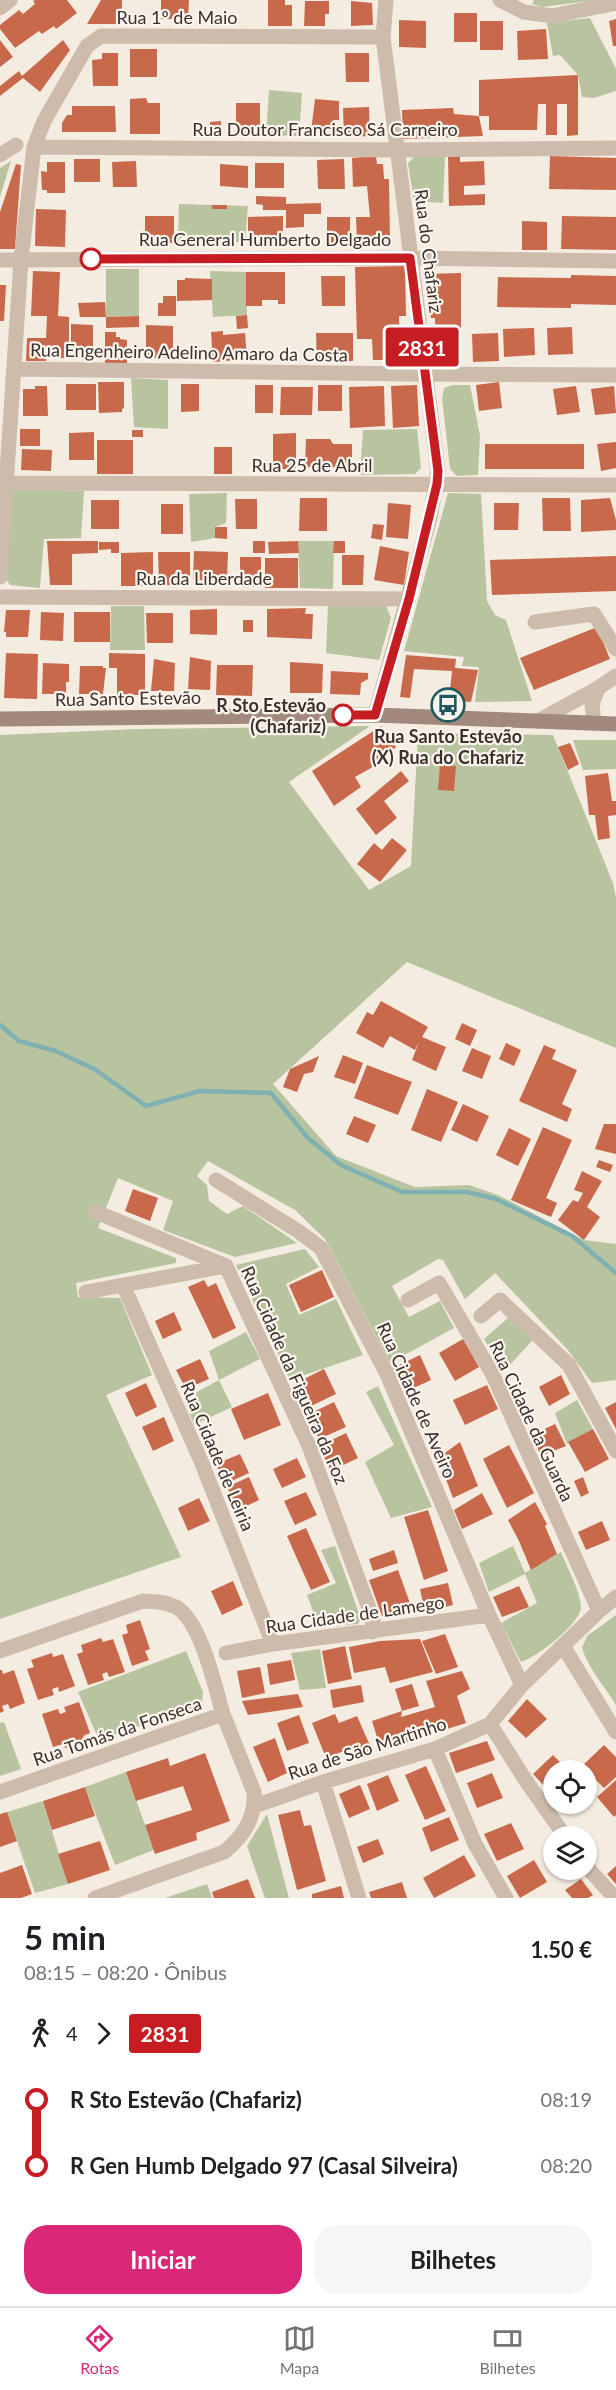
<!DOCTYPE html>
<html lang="pt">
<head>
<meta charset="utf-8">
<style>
	:root { --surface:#fff; --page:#f6f6f6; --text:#202124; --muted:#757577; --line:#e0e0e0; --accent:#db2777 }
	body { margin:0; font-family:Lato,sans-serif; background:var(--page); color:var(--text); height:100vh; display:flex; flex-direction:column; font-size:22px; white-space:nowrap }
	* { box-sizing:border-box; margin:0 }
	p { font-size:20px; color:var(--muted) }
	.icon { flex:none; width:33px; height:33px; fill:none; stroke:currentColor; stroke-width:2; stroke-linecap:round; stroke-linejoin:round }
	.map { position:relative; height:1898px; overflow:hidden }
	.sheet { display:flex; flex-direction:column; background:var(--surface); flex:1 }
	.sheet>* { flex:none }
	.badge { padding:0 12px; border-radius:4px; font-size:21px; line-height:39px }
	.controls { position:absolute; left:543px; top:1760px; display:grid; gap:12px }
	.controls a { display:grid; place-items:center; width:54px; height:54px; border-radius:50%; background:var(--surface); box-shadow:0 2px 4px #0004; font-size:30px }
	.map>.badge { position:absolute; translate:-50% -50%; box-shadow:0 0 0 3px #fff }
	.legs { display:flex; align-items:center; gap:9px; height:66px; padding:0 24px; font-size:20px }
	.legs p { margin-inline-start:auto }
	.head { display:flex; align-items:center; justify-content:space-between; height:102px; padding:0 24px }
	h1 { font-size:33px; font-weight:700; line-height:45px }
	.action { display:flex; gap:12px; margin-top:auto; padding:12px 24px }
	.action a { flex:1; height:69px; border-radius:24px; background:var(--accent); color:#fff; font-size:24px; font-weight:700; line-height:69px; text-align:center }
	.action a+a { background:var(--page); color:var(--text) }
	ul { padding:0 24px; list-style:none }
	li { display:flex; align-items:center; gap:21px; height:66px; font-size:22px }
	li i { display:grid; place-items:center; width:9px; height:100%; margin:0 8px; background:currentColor }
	li i::after { content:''; width:15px; height:15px; margin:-8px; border:4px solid; border-radius:50%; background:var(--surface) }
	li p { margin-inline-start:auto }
	li:first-child i { background:linear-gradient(#0000 50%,currentColor 0) }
	li:last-child i { background:linear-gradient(currentColor 50%,#0000 0) }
	.dock { display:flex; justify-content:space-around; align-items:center; height:84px; border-top:2px solid var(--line); background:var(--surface); font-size:16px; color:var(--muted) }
	.dock a { display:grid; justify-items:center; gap:3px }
	.dock .on { color:var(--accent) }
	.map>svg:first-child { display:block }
</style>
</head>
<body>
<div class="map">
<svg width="616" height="1898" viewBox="0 0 616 1898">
	<rect width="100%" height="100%" fill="#f4ebe1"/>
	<path fill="#b8c4a0" d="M534 0H596L542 7 532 4Z
		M590 18 616 69V91L594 98 582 97 578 75 560 55 553 56 547 23Z
		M269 90 302 93 299 136 266 135Z
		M415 156H445L443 203 414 201 408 163Z
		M11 161 0 197V168Z
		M179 204 248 206 245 242 178 243Z
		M106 269H139V316L106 317Z
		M210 271 246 272 247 315 213 317Z
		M131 378 168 380V429L134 427Z
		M453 385H470L480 436 478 475 457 476 450 469 442 398 444 388Z
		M417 429 421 468 415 474 360 475 363 430Z
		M14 490 84 491 81 538 44 539 40 588 10 585 6 579 9 496Z
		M227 493 226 523 215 527V538L191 542 189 494Z
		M448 493 481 494 487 601 495 615 506 620 532 701 475 702 479 667 462 666 464 657 404 651Z
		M298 541H334L333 589 300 588Z
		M385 603 391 618 379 660 326 653 328 605Z
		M111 606H144L145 650H110Z
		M370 726 289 782 369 890 411 866 418 733 553 735 613 883 616 898V1048L407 962 273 1084 336 1156 415 1187 469 1185 498 1195 584 1240 616 1244V1380L592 1383 567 1349 495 1273 465 1299 443 1260 438 1259 392 1286 409 1317 440 1301 454 1328 390 1363 325 1239 295 1210 208 1161 197 1176 207 1185 209 1201 227 1214 243 1206 297 1243 235 1257 163 1230 173 1201 118 1178 98 1228 176 1258V1263L76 1283 78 1297 120 1298 152 1375 106 1395 181 1557 0 1619V735L137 729Z
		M573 740H616V769L583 770Z
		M305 1249 319 1267 286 1284 299 1315 336 1299 363 1355 290 1380 236 1265Z
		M509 1317 534 1339 503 1372 484 1339Z
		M246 1332 260 1359 219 1380 232 1407 194 1425 184 1399 219 1380 209 1351Z
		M378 1386 432 1507 391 1518 365 1462 394 1445 366 1392Z
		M577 1400 593 1429 567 1444 555 1413Z
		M335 1546 361 1619 358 1624 319 1627 307 1595 336 1583 321 1550Z
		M513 1546 525 1573 561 1552C567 1568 579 1588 581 1606 582 1623 536 1658 521 1662L501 1623 537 1603 525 1574 489 1592 479 1563Z
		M616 1615V1705C605 1687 588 1668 582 1648L587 1636Z
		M320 1649 326 1688 300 1690 291 1653Z
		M186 1651 203 1692 202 1702 192 1708 99 1740 78 1692Z
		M4 1722 21 1769 0 1776V1723Z
		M126 1772 154 1850 115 1865 85 1787Z
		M43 1801 68 1884 35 1893 7 1812Z
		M267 1814 289 1898H265L247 1846Z
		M207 1884 212 1898H165Z"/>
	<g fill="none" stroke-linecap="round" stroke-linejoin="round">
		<path stroke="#7fb0b2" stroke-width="4.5" d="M0 1025 19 1041 56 1051 96 1070 146 1106 200 1091 271 1093 308 1138 341 1165 402 1192H467L496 1199 572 1236 616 1273"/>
	</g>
	<path fill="#c8694b" d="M35 0H67L77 13 56 29 54 26 42 34 39 31 15 48 0 29V25L19 10 23 14 35 4 33 1Z
		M101 0H122V24H87Z
		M161 0H189L188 19H161Z
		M268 0H285V5H292V26H268Z
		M305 1H329V14H325V26H304Z
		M351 1 372 3 373 25 351 26Z
		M454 13H477V42H454Z
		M616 19V46H613L609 21Z
		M399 20 426 21V48L399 47Z
		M480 21H503V50H480Z
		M546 29 548 59 518 60 517 31Z
		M0 40 13 57 0 67Z
		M63 40 70 50 40 92 23 78 0 96V86L19 71 22 76Z
		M130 49H157V77H130Z
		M102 53H118V86H93L92 60 102 59Z
		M345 53H369V82H346Z
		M578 75V135L567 136V104H557V135H546V104H538L537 130H489V116H479V80Z
		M146 98 148 103H160V134H130V99Z
		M315 99 339 101V120H333V130L311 131Z
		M236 103H260V132L236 131Z
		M72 106H115L116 132H62V123L67 115H72Z
		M369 107 370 136 344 137 343 108Z
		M453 108 454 114 479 116 483 136 403 139 402 110Z
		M221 121V136H210V122Z
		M376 156 377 164H383L384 179H389L390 241 357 242 356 217H370L367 186 353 187 352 158Z
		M448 156H460V162L484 161 485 185 464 186V195L485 194V205L449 206Z
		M550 156 616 158V190L549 189Z
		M74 159H100V182H74Z
		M344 159 345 189H318L317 160Z
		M136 161 137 187H113L112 162Z
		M47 162H65V193H47V190H42L41 171 47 172Z
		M255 163H284V188H255Z
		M16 164 21 165 15 249H0V212Z
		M220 164 248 166V188L220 186Z
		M256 196 286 197V204L321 203V214H304V227L286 228V210H263V205L256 204Z
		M212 205H227V209H212Z
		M36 209 66 210 65 247 35 246Z
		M145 216H174V243L150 242 151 234H145Z
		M283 216V241L248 242V217Z
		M562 216 616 217V250L561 249Z
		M327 217H350V245H327Z
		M522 221 547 222V250H522Z
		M405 266 406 316H399L400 360H373L372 339H357L355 267Z
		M33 271 60 272 58 316 69 317V358H46V361H26L27 338H46L47 316H31Z
		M246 272H285V304H278V300H262V306H246Z
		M461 273V358L436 359 435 318H431L427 274Z
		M571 275 616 276V305L571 304V308L497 307 498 277 571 278Z
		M321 276H345V306H322Z
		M185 278 212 279V300L177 301V280H185Z
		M0 285H6L4 321H0Z
		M163 296H176V316H158V303H163Z
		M105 302 106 317H80L78 303Z
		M247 315 248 328 237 329 236 316Z
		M139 316V327L106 328V317Z
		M71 324 93 325V356L71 355Z
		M146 325 173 326V358H146Z
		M572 327 573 354 548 355 547 328Z
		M534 328 535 355 504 357 503 329Z
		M223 331V335L245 333 247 359 213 362 211 332Z
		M105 332H116V337H120V339L127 340V364L105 363Z
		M316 333H353V361L317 362Z
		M498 333 499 361 473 362 472 334Z
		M98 382H124V408L122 409V412L99 413Z
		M499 382 502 408 479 411 476 385Z
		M66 384H96V410H66Z
		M181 384H199V411L181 412Z
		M255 385H273V413H255Z
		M318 385H342V411H318Z
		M417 385 419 426 393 428 391 386Z
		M35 386H47L48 416H23V389H35Z
		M384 386 385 426 350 428 349 387Z
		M576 386 580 412 557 415 553 389Z
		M614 386 616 413 595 415 591 389Z
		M281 387H313L312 415H280Z
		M20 429H40V446H20Z
		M132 430H143V437H132Z
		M94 432V460H69V433Z
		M296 433V469H273V434Z
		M306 439H330L333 444H352V467H305Z
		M97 440H133V474H97Z
		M616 442V468L601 471 597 444Z
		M485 444H584V469H485Z
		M214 447H232V474H214Z
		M22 449 52 450 51 471 21 470Z
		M300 498H327V531H299Z
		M542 498H570L571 531H543Z
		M610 498 616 520V530L581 532V500Z
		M235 499H257V529H236Z
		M91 500H119V529H91Z
		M388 503 411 505 408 539 386 537Z
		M494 503H519L518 530H494Z
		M161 504H183V534H161Z
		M373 524 384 525 382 540 371 538Z
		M215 527H227V539L215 538Z
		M47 541H98V553L72 554V585H50Z
		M253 541H265V553H253Z
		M298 541 299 553 269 554 268 542Z
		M334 541H345V553H333Z
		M99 542H119V553H111V549L99 550Z
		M380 546 409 552 404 585 374 580Z
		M194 551 228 552 227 581 193 580Z
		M153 552V586H121V553Z
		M158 552H190V585H159Z
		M342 555H364L363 585H342Z
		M616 556V591L492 595 490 560Z
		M240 557H261V587H240Z
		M265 558H298V588H265Z
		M306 608 305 614H313L312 639 267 637V609Z
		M217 609V635L190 634V610Z
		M6 610H30L28 637H6V632H4Z
		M41 612 64 613 63 641 40 640Z
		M74 612H110V642H74Z
		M146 613H173V643H147Z
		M243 620H253V632H243Z
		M597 627 610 659 534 690 520 658Z
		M6 653 38 654 37 699 4 698Z
		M109 653 145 654V695H117V668H109Z
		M406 655 456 659 455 668 478 670 471 702 449 700 452 671 414 669 410 698 400 697Z
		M190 657 211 661 210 690 188 689Z
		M154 659 175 663 174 691H151Z
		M290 662 323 664 322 693H290Z
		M43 663 69 664V682H66V692L64 694H42Z
		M217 665H253L252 696 216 695Z
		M80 666H103V668H106L103 694H79Z
		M331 671 368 673V679L361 683 360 695 330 694Z
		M381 726 396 747 378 764 355 777 361 787 334 806 312 771Z
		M570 743 579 764 568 770 558 747Z
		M440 765 456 766 454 791 438 790Z
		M401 771 409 781 384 801 397 818 376 835 356 809Z
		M608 773 612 801H616V815L608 816 610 838 598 840 595 815H589L585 776Z
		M392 838 407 850 380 882 357 864 374 843 382 850Z
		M381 1001 428 1027 422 1037 446 1047 436 1071 412 1060 419 1042 415 1050 390 1036 383 1048 356 1033 367 1012 373 1015Z
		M462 1023 477 1030 470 1046 455 1039Z
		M506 1043 521 1050 514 1066 499 1059Z
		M544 1045 556 1050 552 1059 577 1070 562 1104 572 1109 567 1122 519 1101Z
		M472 1048 491 1056 482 1079 462 1071Z
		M343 1055 363 1063 355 1084 334 1077Z
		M319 1056 313 1072 304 1074 297 1092 283 1087 290 1069Z
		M367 1065 412 1082 398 1115 354 1098Z
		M427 1089 458 1102 441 1142 411 1130Z
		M463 1104 489 1116 477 1142 451 1130Z
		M354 1116 376 1125 368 1143 346 1134Z
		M604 1124H616V1154L595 1149Z
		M543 1127 572 1140 546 1198 557 1203 551 1217 511 1200Z
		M509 1128 531 1139 518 1166 496 1155Z
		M599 1160 613 1165 610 1172 596 1167Z
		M582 1171 602 1181 587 1207 600 1217 584 1240 558 1220 573 1200 578 1202 583 1193 574 1190Z
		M133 1189 158 1198 150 1221 125 1211Z
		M322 1270 334 1297 301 1312 289 1285Z
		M204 1280 208 1287 216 1283 236 1328 213 1339 188 1287Z
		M174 1312 182 1330 163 1339 155 1321Z
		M463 1339 479 1367 455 1381 439 1353Z
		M420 1355 431 1380 405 1392 393 1368Z
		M200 1359 209 1379 186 1389 176 1370Z
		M324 1369 336 1394 309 1407 298 1382Z
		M561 1375 570 1394 549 1406 539 1387Z
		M146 1383 157 1407 136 1417 125 1393Z
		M487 1385 498 1409 465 1425 453 1400Z
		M268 1393 281 1425 244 1440 231 1409Z
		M334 1402 346 1427 319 1439 307 1415Z
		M616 1402V1429L605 1408Z
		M164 1417 174 1441 153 1451 142 1427Z
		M555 1424 566 1446 541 1456 532 1435Z
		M593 1429 609 1459 585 1472 568 1442Z
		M346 1433 358 1458 331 1471 319 1446Z
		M460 1442 478 1486 453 1498 438 1458Z
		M509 1445 534 1493 507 1508 483 1459Z
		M240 1454 249 1473 225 1484 216 1464Z
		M297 1458 306 1477 282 1488 273 1469Z
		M249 1477 259 1500 238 1510 227 1487Z
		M583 1477 589 1493 581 1497 574 1481Z
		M306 1492 317 1515 295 1525 284 1501Z
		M482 1493 493 1514 462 1529 454 1510Z
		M199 1498 210 1521 188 1531 178 1508Z
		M535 1502 547 1524 545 1526 557 1554 531 1570 519 1541 508 1520Z
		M428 1510 448 1571 424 1580 404 1517Z
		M602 1521 610 1540 586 1550 578 1532Z
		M306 1528 330 1582 311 1590 287 1536Z
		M394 1550 398 1563 373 1571 369 1559Z
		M398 1570 411 1606 382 1616 369 1580Z
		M233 1581 243 1605 222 1615 211 1591Z
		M448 1583 453 1605 425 1612 420 1589Z
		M519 1586 529 1607 502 1617 493 1597Z
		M140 1620 150 1649 145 1651 149 1660 132 1666 122 1635 128 1633 126 1625Z
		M445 1634 458 1667 436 1674 422 1641Z
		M101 1638 103 1642 113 1639 125 1672 109 1677 107 1672 102 1674 104 1680 88 1685 77 1654 83 1652 81 1645Z
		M420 1639 433 1672 390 1683 385 1667 354 1673 349 1647 380 1641Z
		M345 1646 352 1679 328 1684 322 1651Z
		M52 1653 53 1657 63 1654 75 1686 59 1692 58 1687 52 1689 54 1695 38 1700 27 1669 34 1667 31 1660Z
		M291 1660 295 1680 270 1685 267 1664Z
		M260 1667 265 1693 242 1698 237 1671Z
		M0 1670H2L3 1674 14 1670 25 1703 10 1709 8 1704 2 1706 4 1711 0 1713Z
		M462 1671 470 1689 457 1696 466 1723 381 1750 372 1721 402 1711 401 1717 435 1707 426 1681Z
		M412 1684 419 1706 402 1711 395 1689Z
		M361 1685 364 1702 333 1708 330 1690Z
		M298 1694 303 1707 248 1715 242 1701Z
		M527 1699 547 1719 526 1738 508 1721Z
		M79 1702 90 1733 83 1736 85 1741 65 1748 63 1744 53 1747 42 1714 58 1709 60 1714 66 1712 64 1707Z
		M335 1714 339 1723 357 1716 372 1750 352 1758 349 1749 326 1758 312 1723Z
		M299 1715 309 1743 287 1751 277 1723Z
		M275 1738 287 1773 268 1782 253 1747Z
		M487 1741 495 1760 456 1773 449 1753Z
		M604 1745 616 1757V1777L604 1788 582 1766Z
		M205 1753 230 1821 196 1833 197 1840 155 1854 145 1825 192 1810 183 1786 136 1801 126 1772 168 1758 170 1766Z
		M553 1755 568 1770H554V1782L547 1789 533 1774Z
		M426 1766 446 1811 425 1820 405 1775Z
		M492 1773 503 1798 477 1808 467 1783Z
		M388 1775 399 1801 377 1811 367 1784Z
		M616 1780V1815L614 1817 597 1797Z
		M586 1781 596 1795 586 1804Z
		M360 1785 370 1809 349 1818 339 1794Z
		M85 1787 95 1816 52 1830 43 1801Z
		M300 1810 304 1826 311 1825 326 1881 297 1890 278 1815Z
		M7 1812 17 1841 0 1847V1814Z
		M449 1817 459 1840 431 1852 422 1828Z
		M511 1823 524 1849 497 1861 484 1834Z
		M378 1839 384 1854 363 1863 357 1847Z
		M100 1841 110 1870 68 1884 58 1854Z
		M464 1855 476 1876 434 1898 423 1878Z
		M534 1860 547 1882 520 1898 507 1876Z
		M22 1865 32 1894 21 1898H0V1873Z
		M616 1866V1884L607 1874Z
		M248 1879 255 1898H214L212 1892Z
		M581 1879 593 1895 588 1898H572L565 1890Z
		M402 1882 407 1898H371L369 1892Z
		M341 1886 344 1898H312V1894Z"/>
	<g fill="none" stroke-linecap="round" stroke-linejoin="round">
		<path stroke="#cdbbac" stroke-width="15" d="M500 0 524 12 552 16 616 3
			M0 8 10 0
			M34 147 396 150 616 148
			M0 155 16 145
			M0 260 410 258 616 261
			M14 369 412 374 616 375
			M7 483 616 485
			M0 577 21 260 34 147 44 121 87 46 101 36 383 37
			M0 597 409 599
			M535 622 594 614 616 649
			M375 715 430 518 438 471 383 37 386 0
			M538 721 598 688 616 676
			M594 723 592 704 598 688
			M216 1180 298 1231 321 1248 387 1374 489 1615 522 1685
			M96 1212 226 1266 309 1446 373 1619 372 1632
			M123 1285 201 1461 273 1644
			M86 1292 226 1266
			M408 1300 439 1283 493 1375 599 1611
			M481 1316 500 1300 569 1365 616 1451
			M563 1646 616 1732
			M0 1651 143 1601C155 1602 165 1601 176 1607 201 1621 215 1687 223 1714
			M226 1653 273 1644 489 1615
			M490 1724 528 1784 565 1836
			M435 1749 475 1844 506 1898
			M323 1782 359 1898
			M0 1792 223 1714 254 1792C256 1817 243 1837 224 1852L95 1898
			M255 1806 323 1782 435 1749 490 1724 522 1685 599 1611 616 1597
			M586 1866 615 1898"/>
		<path stroke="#a18a7d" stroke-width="15" d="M0 719 375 715 616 724"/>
	</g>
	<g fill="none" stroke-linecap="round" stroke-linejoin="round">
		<defs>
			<path id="line-1" d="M91 259 410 258 438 471 437 484 409 599 375 715H343"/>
		</defs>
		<use href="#line-1" stroke="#fff" stroke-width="14"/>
		<use href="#line-1" stroke="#c61d23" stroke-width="9"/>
	</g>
	<defs>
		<symbol id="bus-ring" viewBox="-11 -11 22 22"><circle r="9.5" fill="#fbf5ee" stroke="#1f5a5e" stroke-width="1.5"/><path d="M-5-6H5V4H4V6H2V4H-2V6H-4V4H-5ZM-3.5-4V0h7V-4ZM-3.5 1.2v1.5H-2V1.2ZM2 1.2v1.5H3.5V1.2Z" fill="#1f5a5e"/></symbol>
	</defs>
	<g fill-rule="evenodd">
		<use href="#bus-ring" x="429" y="686" width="38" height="38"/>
	</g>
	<g fill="#fff" stroke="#c61d23" stroke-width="3">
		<circle cx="91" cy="259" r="10"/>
		<circle cx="343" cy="715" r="10"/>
	</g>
	<g text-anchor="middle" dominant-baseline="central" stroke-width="4.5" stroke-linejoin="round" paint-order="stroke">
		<g font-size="18" fill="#3b302b" stroke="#fbf5ee">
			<text x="177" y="17">Rua 1º de Maio</text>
			<text x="325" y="129">Rua Doutor Francisco Sá Carneiro</text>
			<text x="265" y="239">Rua General Humberto Delgado</text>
			<text transform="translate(429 251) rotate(83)">Rua do Chafariz</text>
			<text transform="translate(189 352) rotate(1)">Rua Engenheiro Adelino Amaro da Costa</text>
			<text x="312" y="465">Rua 25 de Abril</text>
			<text x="204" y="578">Rua da Liberdade</text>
			<text transform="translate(128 698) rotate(-1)">Rua Santo Estevão</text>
			<text transform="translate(295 1375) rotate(66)">Rua Cidade da Figueira da Foz</text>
			<text transform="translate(417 1400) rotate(66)">Rua Cidade de Aveiro</text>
			<text transform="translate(532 1421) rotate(65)">Rua Cidade da Guarda</text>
			<text transform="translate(218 1456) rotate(67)">Rua Cidade de Leiria</text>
			<text transform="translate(355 1614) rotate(-8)">Rua Cidade de Lamego</text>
			<text transform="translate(117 1731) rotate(-19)">Rua Tomás da Fonseca</text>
			<text transform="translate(367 1748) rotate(-18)">Rua de São Martinho</text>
		</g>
		<g font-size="18" font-weight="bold" fill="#3b302b" stroke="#fbf5ee" text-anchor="end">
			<text x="326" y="705">R Sto Estevão<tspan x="326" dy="21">(Chafariz)</tspan></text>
		</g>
		<g font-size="18" font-weight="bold" fill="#3b302b" stroke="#fbf5ee">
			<text x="448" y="736">Rua Santo Estevão<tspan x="448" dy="21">(X) Rua do Chafariz</tspan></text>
		</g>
	</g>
</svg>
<div class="controls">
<a><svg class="icon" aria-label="locate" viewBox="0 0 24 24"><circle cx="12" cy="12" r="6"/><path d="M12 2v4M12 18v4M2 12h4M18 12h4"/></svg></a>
<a><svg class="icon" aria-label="layers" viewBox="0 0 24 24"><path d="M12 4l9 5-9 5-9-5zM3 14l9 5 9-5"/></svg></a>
</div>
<b class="badge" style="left:422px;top:347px;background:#c61d23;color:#fff">2831</b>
</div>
<section class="sheet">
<div class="head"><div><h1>5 min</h1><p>08:15 – 08:20 · Ônibus</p></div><b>1.50 €</b></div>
<div class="legs"><svg class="icon" aria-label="walk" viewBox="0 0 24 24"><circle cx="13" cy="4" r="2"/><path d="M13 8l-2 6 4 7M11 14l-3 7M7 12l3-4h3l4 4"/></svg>4<svg class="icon" aria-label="forward" viewBox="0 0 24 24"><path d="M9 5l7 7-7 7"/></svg><b class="badge" style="background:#c61d23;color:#fff">2831</b></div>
<ul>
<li><i style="color:#c61d23"></i><b>R Sto Estevão (Chafariz)</b><p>08:19</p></li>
<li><i style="color:#c61d23"></i><b>R Gen Humb Delgado 97 (Casal Silveira)</b><p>08:20</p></li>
</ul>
<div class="action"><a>Iniciar</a><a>Bilhetes</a></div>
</section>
<nav class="dock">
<a class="on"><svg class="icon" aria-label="directions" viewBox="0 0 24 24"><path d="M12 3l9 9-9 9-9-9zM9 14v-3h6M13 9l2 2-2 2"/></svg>Rotas</a>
<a><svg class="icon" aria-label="map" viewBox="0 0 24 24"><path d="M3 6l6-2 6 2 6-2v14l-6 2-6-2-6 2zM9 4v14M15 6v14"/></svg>Mapa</a>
<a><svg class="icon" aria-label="tickets" viewBox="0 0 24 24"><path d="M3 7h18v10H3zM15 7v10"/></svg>Bilhetes</a>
</nav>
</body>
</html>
